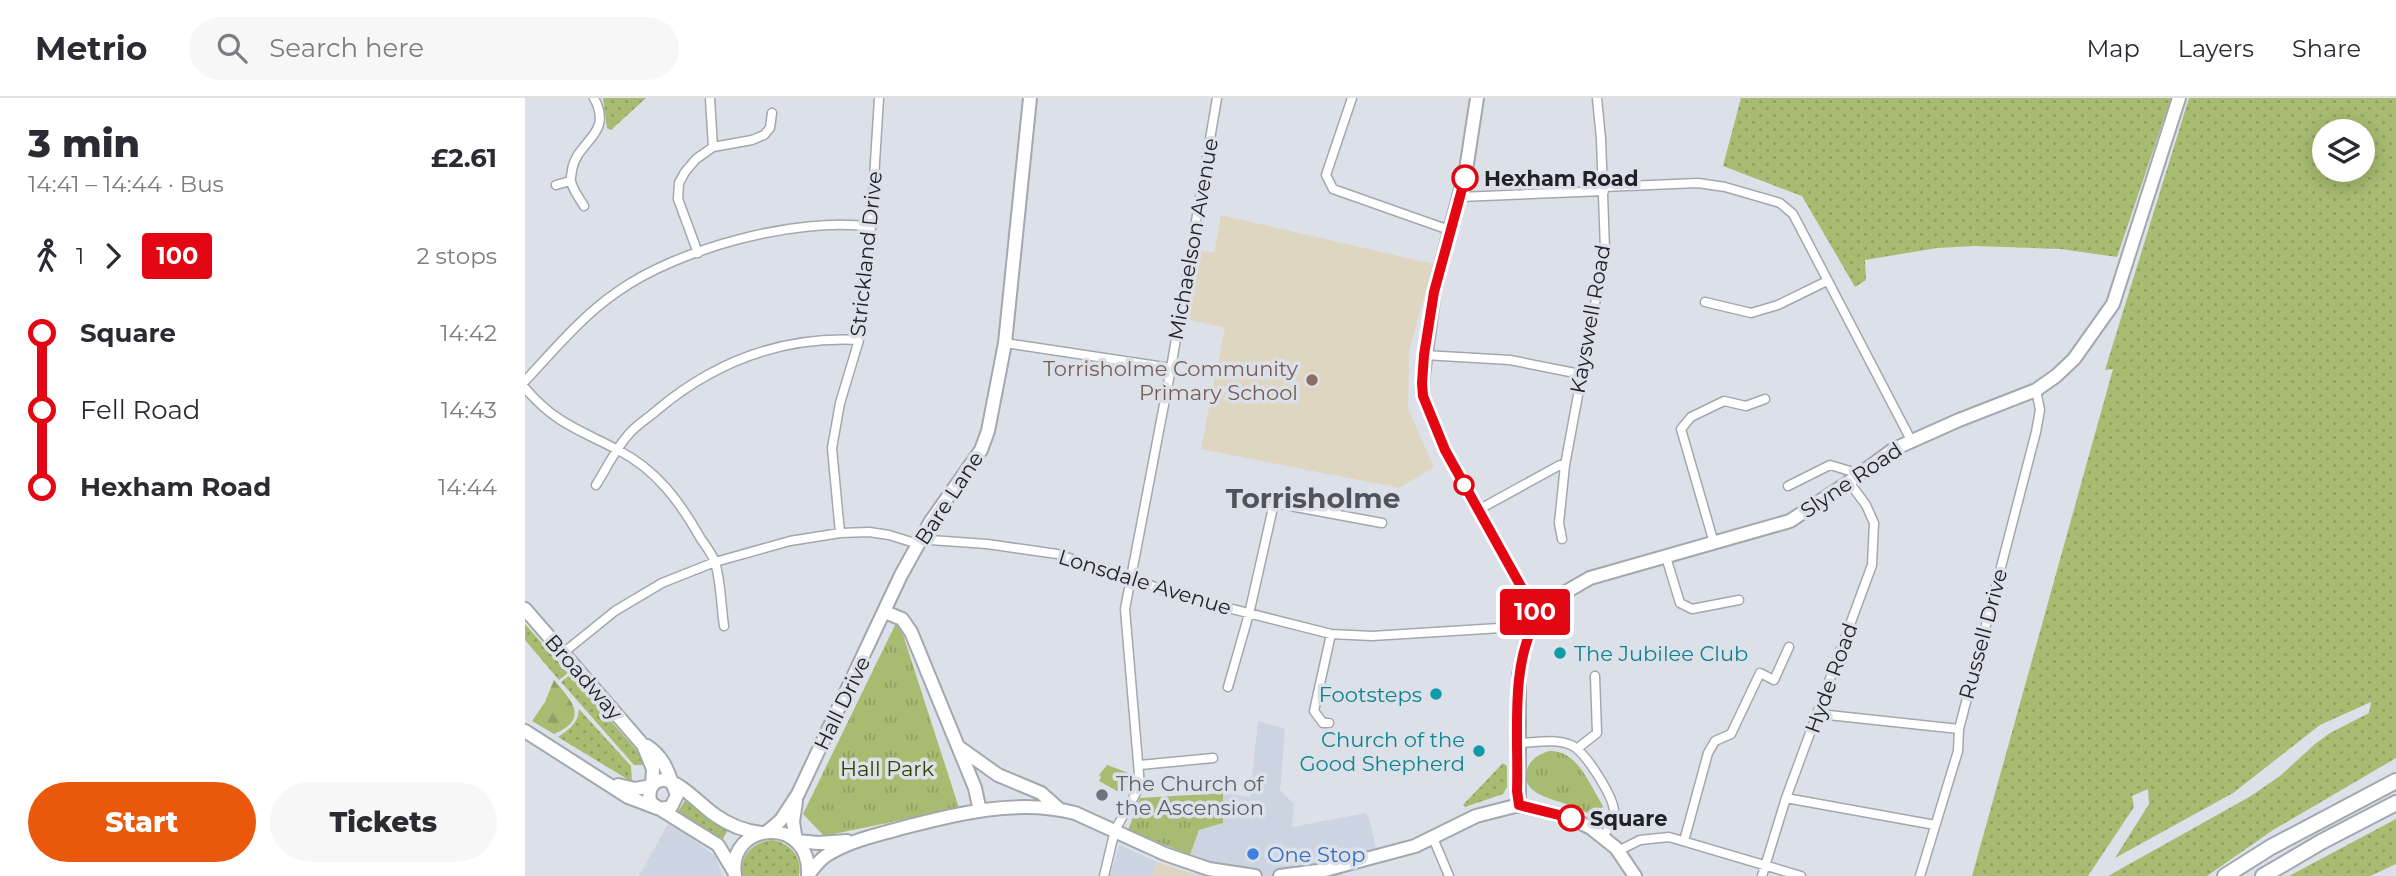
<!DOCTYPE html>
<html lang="en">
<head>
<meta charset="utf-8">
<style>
	:root { --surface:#fff; --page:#f7f7f7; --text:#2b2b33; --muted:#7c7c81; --line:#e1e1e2; --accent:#ea580c }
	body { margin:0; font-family:Montserrat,sans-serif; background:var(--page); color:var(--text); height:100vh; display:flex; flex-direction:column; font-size:26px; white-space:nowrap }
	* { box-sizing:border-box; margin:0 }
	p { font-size:23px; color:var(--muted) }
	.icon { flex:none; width:38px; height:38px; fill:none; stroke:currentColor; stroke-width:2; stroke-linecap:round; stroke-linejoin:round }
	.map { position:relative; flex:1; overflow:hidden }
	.sheet { display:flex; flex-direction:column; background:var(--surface); width:525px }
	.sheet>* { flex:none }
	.badge { padding:0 14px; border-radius:5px; font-size:24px; line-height:46px }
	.fabs { position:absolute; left:1787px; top:21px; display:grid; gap:14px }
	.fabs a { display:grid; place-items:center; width:63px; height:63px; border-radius:50%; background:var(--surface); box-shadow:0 4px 18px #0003; font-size:35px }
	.map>.badge { position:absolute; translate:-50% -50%; box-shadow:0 0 0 4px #fff }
	.legs { display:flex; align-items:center; gap:10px; height:77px; padding:0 28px; font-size:23px }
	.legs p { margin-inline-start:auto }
	.overview { display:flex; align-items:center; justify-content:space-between; height:119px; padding:0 28px }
	h1 { font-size:38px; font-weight:800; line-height:52px }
	.action { display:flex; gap:14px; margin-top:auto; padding:14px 28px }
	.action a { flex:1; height:80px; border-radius:42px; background:var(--accent); color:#fff; font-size:28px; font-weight:800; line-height:80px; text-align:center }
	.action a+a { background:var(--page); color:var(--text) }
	ul { padding:0 28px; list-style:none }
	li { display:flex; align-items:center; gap:24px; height:77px; font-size:26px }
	li i { display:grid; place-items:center; width:10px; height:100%; margin:0 9px; background:currentColor }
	li i::after { content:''; width:18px; height:18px; margin:-9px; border:5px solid; border-radius:50%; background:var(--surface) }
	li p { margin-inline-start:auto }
	li:first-child i { background:linear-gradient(#0000 50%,currentColor 0) }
	li:last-child i { background:linear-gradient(currentColor 50%,#0000 0) }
	header { display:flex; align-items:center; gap:42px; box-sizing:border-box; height:98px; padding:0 35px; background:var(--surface); border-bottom:2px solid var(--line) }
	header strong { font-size:33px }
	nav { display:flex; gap:38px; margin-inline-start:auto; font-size:24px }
	.search { width:490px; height:63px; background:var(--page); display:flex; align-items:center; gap:18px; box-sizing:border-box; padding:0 24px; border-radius:38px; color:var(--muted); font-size:26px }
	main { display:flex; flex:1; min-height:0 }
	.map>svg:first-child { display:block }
</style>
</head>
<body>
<header>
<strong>Metrio</strong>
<div class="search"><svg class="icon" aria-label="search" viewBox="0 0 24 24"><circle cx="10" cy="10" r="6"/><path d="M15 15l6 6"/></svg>Search here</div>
<nav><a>Map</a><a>Layers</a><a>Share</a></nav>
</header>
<main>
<section class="sheet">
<div class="overview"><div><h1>3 min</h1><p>14:41 – 14:44 · Bus</p></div><b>£2.61</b></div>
<div class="legs"><svg class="icon" aria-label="walk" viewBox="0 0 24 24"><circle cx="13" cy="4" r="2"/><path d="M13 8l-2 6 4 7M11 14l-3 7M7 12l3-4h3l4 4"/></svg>1<svg class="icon" aria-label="forward" viewBox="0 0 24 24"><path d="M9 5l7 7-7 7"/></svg><b class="badge" style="background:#e30613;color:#fff">100</b><p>2 stops</p></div>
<ul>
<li><i style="color:#e30613"></i><b>Square</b><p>14:42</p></li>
<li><i style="color:#e30613"></i><span>Fell Road</span><p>14:43</p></li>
<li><i style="color:#e30613"></i><b>Hexham Road</b><p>14:44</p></li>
</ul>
<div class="action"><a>Start</a><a>Tickets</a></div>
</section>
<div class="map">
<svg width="1871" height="778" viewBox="0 0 1871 778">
	<defs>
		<pattern id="grass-dots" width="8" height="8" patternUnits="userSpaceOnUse" patternTransform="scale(1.75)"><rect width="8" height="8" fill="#a7bb71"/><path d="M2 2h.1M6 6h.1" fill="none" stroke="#8fa062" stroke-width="1.8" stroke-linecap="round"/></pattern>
		<pattern id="forest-firs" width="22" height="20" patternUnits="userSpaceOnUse" patternTransform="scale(1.75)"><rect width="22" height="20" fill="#a7bb71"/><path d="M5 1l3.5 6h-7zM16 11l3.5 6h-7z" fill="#8fa062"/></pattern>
		<pattern id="park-tufts" width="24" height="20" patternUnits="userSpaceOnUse" patternTransform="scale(1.75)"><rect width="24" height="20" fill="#a7bb71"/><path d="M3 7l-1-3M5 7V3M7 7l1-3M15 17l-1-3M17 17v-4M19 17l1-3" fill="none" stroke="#8fa062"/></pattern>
	</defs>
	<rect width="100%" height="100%" fill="#dce0e8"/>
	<path fill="#ccd4e2" d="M733 623 760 631 755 692 769 706 767 729 841 715 845 724 853 759 817 770 818 778H672L665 757 674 732 698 725V695L725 699Z
		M143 726 164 738 191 759 197 778H114Z
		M594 747 632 764 627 778H585Z"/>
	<path fill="#ded6c0" d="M696 117 908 166 884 253 883 311 909 369 874 390 676 351 700 230 657 220 669 151 689 155Z
		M632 764 672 777V778H627Z"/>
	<path fill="url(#grass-dots)" fill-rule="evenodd" d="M78 0H121L86 32 82 30Z
		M1216 0H1646L1592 159 1535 151 1450 148 1412 150 1340 162 1341 182 1330 189 1277 98 1198 68Z
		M1664 0H1871V660L1748 732 1682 778H1583L1726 698 1755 678 1790 646 1805 635 1844 615 1846 604 1795 627 1708 695 1590 760 1624 706 1623 691 1607 698 1609 709 1563 778H1447L1588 271 1580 272ZM1799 33H1838V72H1799Z
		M0 526 43 575 34 582 0 542Z
		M45 577 114 655 120 667H109L36 584Z
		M54 611 106 668 107 684 33 639C45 631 53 625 54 611Z
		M978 665 982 668V689L978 696 940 709 938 707Z
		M161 701 203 732 196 744 152 715Z
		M1871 721V766L1845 778H1764Z
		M246 742C266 745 277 758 274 778H217C215 758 226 745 246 742Z"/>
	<path fill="url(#forest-firs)" d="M29 582C47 603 65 621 29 636L7 623 20 604Z"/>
	<path fill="url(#park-tufts)" d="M373 521 434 710 299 738 278 716Z
		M1024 653C1053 652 1064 686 1078 708L1074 715 1067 717C1058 713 1050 709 1041 706 1024 700 993 695 1003 669 1007 660 1015 656 1024 653Z
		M698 695V725L674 732 665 757 603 732 615 700Z"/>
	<path fill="#a7bb71" d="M582 667 604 675 599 697 574 683 576 679 574 677Z"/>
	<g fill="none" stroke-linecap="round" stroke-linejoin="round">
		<defs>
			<path id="street" d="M827 0 801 77 808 91 927 133
				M185 1 188 49
				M31 87 45 83
				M1078 89 1173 85 1200 89 1255 105 1268 116 1386 342
				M935 99 1079 93
				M59 108C55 101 47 91 46 83 45 82 47 74 47 72 52 42 89 37 69 0
				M173 155 153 101 154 85 160 74 171 61 188 49 227 42 239 37 245 30 247 15
				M1180 204 1226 215 1253 207 1302 183
				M480 245 646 270
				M899 257 985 262 1055 276
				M0 283C29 252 57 218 92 194 152 151 272 118 346 129
				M0 290C31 326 53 331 93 352 132 372 155 404 176 441 181 448 187 456 190 464 196 484 196 508 199 528
				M71 387C81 371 90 352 103 337 110 328 122 321 131 313 190 263 256 238 334 242
				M1263 388 1305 367 1335 376
				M953 412 1035 367H1040
				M315 435 307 350 315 305 334 242 346 129 354 0
				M1037 441 1034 425 1040 367 1080 152 1076 41 1072 0
				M1189 445 1156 331 1166 319 1199 303 1221 308 1240 301
				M1141 459 1155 505 1167 511 1214 502
				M38 555 90 513 137 485 190 464 265 443 315 435 344 434 364 437 393 446 405 442 462 446 532 456 660 499 806 536 847 538 1007 528
				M703 589 724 516 749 405 857 425
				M1294 616 1434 631
				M804 625H798L789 613 806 536
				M992 645C1010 645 1029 640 1046 647 1060 653 1089 699 1089 714 1089 723 1084 731 1078 738
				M1053 650 1072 635 1070 578
				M615 667 688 660
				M1261 700 1410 727
				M908 740 924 778
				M1159 743 1183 655 1190 643 1206 636 1235 575 1249 582 1264 549
				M1093 753 1115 742 1144 739 1276 778
				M579 778 590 732 615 688 600 511 646 270 692 0
				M1237 778 1261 700 1347 467 1349 425 1341 407 1324 384
				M1395 778 1433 653 1434 631 1511 334 1515 312 1511 292"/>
			<path id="secondary" d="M952 0 941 72 909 194 897 285 898 298 920 352 1013 519
				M360 514 377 521 386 534 450 690 455 713
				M0 633 103 699 132 710
				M435 650 473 677 516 695 534 711
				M93 687 110 691 126 688
				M994 707V577L999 552 1007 528 1013 519 1032 499 1065 480 1265 423 1324 384 1369 351 1434 322 1511 292 1531 278 1549 261 1588 206 1654 0
				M242 734 256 722 273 696 376 477 406 423 456 352 463 333 480 245 505 0
				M271 743 268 724 271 703
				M272 743 293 745 322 743
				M284 776C289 769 294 762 302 757 324 743 349 738 373 731 430 716 492 700 550 715L640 756 684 771 730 778
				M755 778 800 772 890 748 951 718 994 707 1046 720 1066 730 1091 750 1110 778"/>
			<path id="primary" d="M0 511 118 647 128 671 127 687
				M122 648C136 657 142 670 147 685
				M148 687 152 697 146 709 135 711 126 705C122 695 126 681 140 682 155 684 177 708 190 717 204 727 219 733 236 735
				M135 711 193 747 208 772
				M210 778C201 723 287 716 283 778"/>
			<path id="highway" d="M1700 778 1746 749 1871 683
				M1738 778 1796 744 1871 705"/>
		</defs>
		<use href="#street" stroke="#a3a7ae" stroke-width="11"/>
		<use href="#secondary" stroke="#a3a7ae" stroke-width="16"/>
		<use href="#primary" stroke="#a3a7ae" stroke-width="16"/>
		<use href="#highway" stroke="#a3a7ae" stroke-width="18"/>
		<use href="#street" stroke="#fff" stroke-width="8"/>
		<use href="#secondary" stroke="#fff" stroke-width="12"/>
		<use href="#primary" stroke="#fff" stroke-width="12"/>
		<use href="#highway" stroke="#fff" stroke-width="14"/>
	</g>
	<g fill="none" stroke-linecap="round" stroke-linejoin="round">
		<defs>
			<path id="line-1" d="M940 80 909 194 899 257 897 285 898 298 920 352 1013 519C984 565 994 640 992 693L994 707 1046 720"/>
		</defs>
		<use href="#line-1" stroke="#fff" stroke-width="16"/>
		<use href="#line-1" stroke="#e30613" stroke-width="10"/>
	</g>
	<g fill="#fff" stroke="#e30613" stroke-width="3.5">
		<circle cx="940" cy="80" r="12"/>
		<circle cx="939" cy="387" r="9"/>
		<circle cx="1046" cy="720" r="12"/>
	</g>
	<circle fill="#8d6e63" stroke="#dce0e8" stroke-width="2.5" cx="787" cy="282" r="7"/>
	<g fill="#0f9aa8" stroke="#dce0e8" stroke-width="2.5">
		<circle cx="1035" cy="555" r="7"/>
		<circle cx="911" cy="596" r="7"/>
		<circle cx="954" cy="653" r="7"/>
	</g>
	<circle fill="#6b7280" stroke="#dce0e8" stroke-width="2.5" cx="577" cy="697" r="7"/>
	<circle fill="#3f7fe0" stroke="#dce0e8" stroke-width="2.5" cx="728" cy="756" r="7"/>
	<g text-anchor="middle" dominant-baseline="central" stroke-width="7" stroke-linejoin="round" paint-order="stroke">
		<g font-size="21" font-weight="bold" fill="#202225" stroke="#dce0e8" text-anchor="start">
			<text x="959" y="80">Hexham Road</text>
			<text x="1065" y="720">Square</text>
		</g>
		<g font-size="21" fill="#202225" stroke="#dce0e8">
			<text transform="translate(668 141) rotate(-80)">Michaelson Avenue</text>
			<text transform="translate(341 156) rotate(-84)">Strickland Drive</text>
			<text transform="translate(1065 221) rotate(-80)">Kayswell Road</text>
			<text transform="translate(1326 382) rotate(-34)">Slyne Road</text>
			<text transform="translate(424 400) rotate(-57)">Bare Lane</text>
			<text transform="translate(620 484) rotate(17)">Lonsdale Avenue</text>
			<text transform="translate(1458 536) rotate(-75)">Russell Drive</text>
			<text transform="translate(59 579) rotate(49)">Broadway</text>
			<text transform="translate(1306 580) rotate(-70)">Hyde Road</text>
			<text transform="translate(317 605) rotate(-64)">Hall Drive</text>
		</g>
		<g font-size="21" fill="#785e54" stroke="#dce0e8" text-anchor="end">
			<text x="773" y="270">Torrisholme Community<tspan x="773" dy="24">Primary School</tspan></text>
		</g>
		<g font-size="21" fill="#0d838f" stroke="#dce0e8" text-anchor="end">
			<text x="1049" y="555" text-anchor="start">The Jubilee Club</text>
			<text x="897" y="596">Footsteps</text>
			<text x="940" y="641">Church of the<tspan x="940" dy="24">Good Shepherd</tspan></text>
		</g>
		<g font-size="21" fill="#354101" stroke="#dce0e8">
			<text x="362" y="670">Hall Park</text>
		</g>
		<g font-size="21" fill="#5b616d" stroke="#dce0e8" text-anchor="start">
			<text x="591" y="685">The Church of<tspan x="591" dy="24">the Ascension</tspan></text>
		</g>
		<g font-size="21" fill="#366cbe" stroke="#dce0e8" text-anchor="start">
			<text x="742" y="756">One Stop</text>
		</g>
		<g font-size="28" font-weight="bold" fill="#50545a" stroke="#dce0e8">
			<text x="788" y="400">Torrisholme</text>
		</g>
	</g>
</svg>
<div class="fabs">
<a><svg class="icon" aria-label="layers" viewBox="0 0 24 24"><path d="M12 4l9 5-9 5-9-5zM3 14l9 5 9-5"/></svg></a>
</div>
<b class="badge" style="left:1010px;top:514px;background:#e30613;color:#fff">100</b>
</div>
</main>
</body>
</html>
